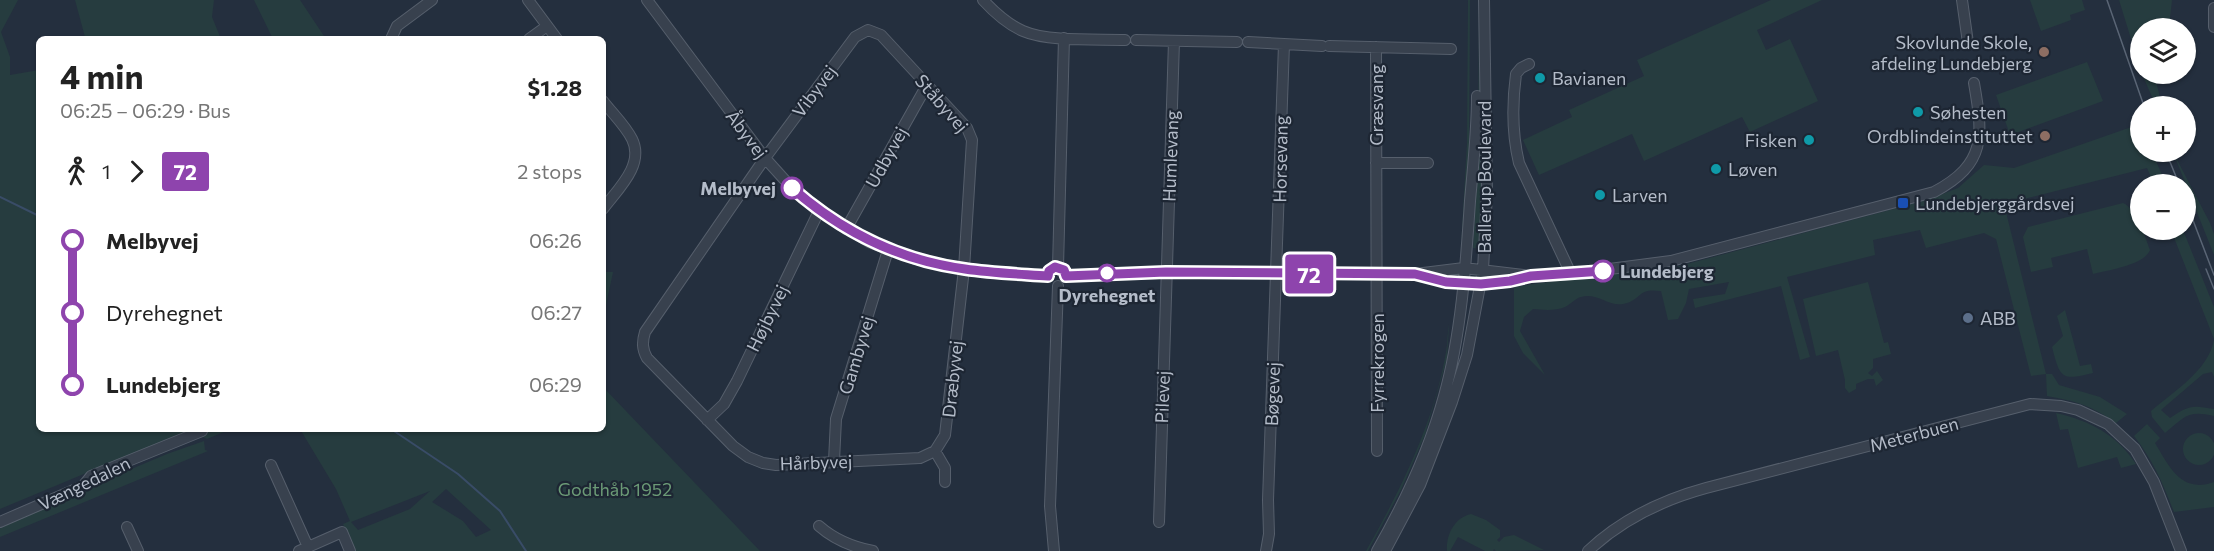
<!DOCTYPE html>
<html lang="en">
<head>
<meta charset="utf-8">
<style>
	:root { --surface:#fff; --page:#f6f6f6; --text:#222; --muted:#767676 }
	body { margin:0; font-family:Commissioner,sans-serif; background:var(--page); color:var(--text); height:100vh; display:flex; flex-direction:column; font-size:22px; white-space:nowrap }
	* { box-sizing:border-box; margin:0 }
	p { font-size:20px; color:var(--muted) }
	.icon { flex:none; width:33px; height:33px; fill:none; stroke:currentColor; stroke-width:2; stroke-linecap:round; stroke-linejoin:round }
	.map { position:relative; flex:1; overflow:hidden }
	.panel { position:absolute; left:36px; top:36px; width:570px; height:396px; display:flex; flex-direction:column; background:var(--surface); border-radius:9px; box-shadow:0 2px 4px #0004 }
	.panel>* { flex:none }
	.badge { padding:0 12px; border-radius:4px; font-size:21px; line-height:39px }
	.controls { position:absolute; left:2130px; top:18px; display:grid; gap:12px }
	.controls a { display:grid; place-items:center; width:66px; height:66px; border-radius:50%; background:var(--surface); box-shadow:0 2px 4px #0004; font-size:30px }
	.map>.badge { position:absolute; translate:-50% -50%; box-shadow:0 0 0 3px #fff }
	.legs { display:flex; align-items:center; gap:9px; height:66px; padding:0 24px; font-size:20px }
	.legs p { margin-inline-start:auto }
	.summary { display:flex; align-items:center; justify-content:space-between; height:102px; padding:0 24px }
	h1 { font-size:33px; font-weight:700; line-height:45px }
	ul { padding:0 24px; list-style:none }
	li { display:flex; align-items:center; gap:21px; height:72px; font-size:22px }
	li i { display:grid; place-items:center; width:9px; height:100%; margin:0 8px; background:currentColor }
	li i::after { content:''; width:15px; height:15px; margin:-8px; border:4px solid; border-radius:50%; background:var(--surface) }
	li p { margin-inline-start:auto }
	li:first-child i { background:linear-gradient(#0000 50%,currentColor 0) }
	li:last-child i { background:linear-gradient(currentColor 50%,#0000 0) }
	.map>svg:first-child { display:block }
</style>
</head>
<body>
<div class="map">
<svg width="2214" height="551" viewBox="0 0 2214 551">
	<rect width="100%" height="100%" fill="#242f3e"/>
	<path fill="#263c3f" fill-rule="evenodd" d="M0 0H18L1 32 10 57V75L39 70V429H231L207 439 189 430 0 509Z
		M75 0H214L212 17 221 39H83L85 37Z
		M254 0H300L326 39H271L272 37Z
		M1468 0H1470L1469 154 1461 247 1467 143Z
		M1479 0H1482V215L1480 249 1473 248 1478 158Z
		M1771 0H1822L1757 30 1766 50 1790 39 1818 101 1750 132 1742 117 1644 161 1632 134 1539 175 1523 140 1572 117 1569 110 1644 76 1637 60Z
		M2030 0H2082L2085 10 2070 15 2071 20 2041 31Z
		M2119 0H2172L2170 18 2176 25 2174 28H2140V68Z
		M2087 62 2103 101 2010 135 1996 95Z
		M2142 74H2156L2155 77 2162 106H2156Z
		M2140 124V152H2152L2166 184H2154L2147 168 2004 204 2046 374H2052L2059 385 2100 397 2127 414 2116 423C2092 406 2076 401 2047 396L2046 374 2031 376 1996 239 1984 233 1926 248 1920 230 1873 240 1875 255 1787 277 1810 357 1800 360 1781 286 1695 308 1693 299 1725 294 1729 282 1689 289 1686 303 1678 319 1668 320 1661 291C1638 288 1642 298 1627 303 1610 309 1598 292 1581 297 1576 298 1571 304 1565 307 1555 311 1544 310 1533 309L1524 317 1520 331 1545 375 1523 353 1514 336V287L1575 278 1672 268 1927 200 1958 188 1984 165 2014 168Z
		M2173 152 2210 223 2214 234V255Z
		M2123 203C2137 209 2145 237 2150 250 2144 265 2109 270 2093 274L2087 249 2051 258 2053 267 2031 272 2023 237 2028 227Z
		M2171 230H2183L2214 307V339Z
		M603 272H613L603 319Z
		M1868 282 1884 343 1888 342 1891 354 1873 359V368L1868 373 1872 376 1877 371 1883 380 1876 386 1874 379H1868L1856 384V389L1849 393 1845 388V380L1838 350 1816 356 1803 299Z
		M2065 310 2080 366 2091 364 2093 373C2061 381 2060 378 2052 347L2063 336 2057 316Z
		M1449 324 1447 359 1425 435 1401 490 1368 551H1366C1401 489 1434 423 1446 352 1448 343 1447 333 1449 324Z
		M2214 340V377L2212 372 2203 374 2161 410 2170 418C2189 405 2193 405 2214 409V416C2187 410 2185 417 2165 433L2152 417 2151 411C2173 392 2208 371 2214 340Z
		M603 387 760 551H355L343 524 350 521 336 489 300 429H603ZM446 489 491 530 476 537 463 521 432 502ZM430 491 410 509 358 530 351 522Z
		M2056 413C2090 421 2116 434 2136 464L2121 468 2117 457 2078 468 2068 429 2060 430Z
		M2147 424 2160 438 2155 443C2169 466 2181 494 2214 482V507L2174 512C2163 484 2153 460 2134 436Z
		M2183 449a16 16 0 1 1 32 0a16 16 0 1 1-32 0Z
		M204 441 205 450 208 451 0 537V525L98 484 96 478 100 476 103 481 167 454Z
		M1471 514 1486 520 1500 530V537L1497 540 1499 542 1504 537 1514 535 1544 550 1496 551 1494 549 1493 551H1485L1458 537 1450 551H1447C1446 535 1454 518 1471 514Z"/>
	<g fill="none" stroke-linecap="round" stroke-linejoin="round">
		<path stroke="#394c67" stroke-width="2" d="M0 197 39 216
			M391 429 458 474 500 511 526 551"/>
		<defs>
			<path id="minor" d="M528 0 557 39
				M647 0 765 158 792 188 819 211 869 242 916 259 964 269 1048 276
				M983 0C995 13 1007 24 1023 31 1048 42 1097 39 1125 40
				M1962 0 1968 43
				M2214 8V27
				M868 30 881 35 967 128 972 140 964 269 945 435 935 451 920 458 776 465 763 463 748 457 733 446 647 358C642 349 642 342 645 332L765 158 855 37Z
				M391 39 397 26 432 0
				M529 39 547 26
				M1136 40 1237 42
				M1248 42 1322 46
				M1329 46 1451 49
				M1376 47 1377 451
				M1529 64 1521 68 1516 74C1512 104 1512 134 1519 163L1571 274
				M603 101C612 113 625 125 632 139 645 165 617 190 603 209
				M1376 163H1428
				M846 229 927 85
				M1058 267 1064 38
				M1066 276 1166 272 1415 274 1464 268 1531 276 1571 274 1671 261 1934 192C1987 164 1983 135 1974 83
				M1422 276C1457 284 1490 287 1525 278
				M707 420 724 404 737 381 819 211
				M935 451 945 468V482
				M834 461 836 419 888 250
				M271 465 308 547
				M0 522 83 486 91 476 202 431
				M1159 522 1174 41
				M819 526C835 540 852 547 873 551
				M127 527 138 551
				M299 551 342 532 350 551
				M1054 551 1050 506 1058 286
				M1266 551 1269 534 1268 500 1284 44
				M1377 551C1405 502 1429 451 1444 396 1461 336 1466 264 1470 201 1473 166 1477 132 1477 96
				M1385 551 1420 485 1452 402 1467 355 1483 270 1487 193 1484 0
				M1588 551C1622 519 1662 500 1706 488L2030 404 2061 406 2078 410 2108 424 2135 449 2154 482 2181 551"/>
		</defs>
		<use href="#minor" stroke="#565f6c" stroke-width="12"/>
		<use href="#minor" stroke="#38414e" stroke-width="10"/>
		<path stroke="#5a6575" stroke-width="1.5" d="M2107 0 2144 106
			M2166 152 2179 184
			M2186 202 2214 275
			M2206 269 2214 289"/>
	</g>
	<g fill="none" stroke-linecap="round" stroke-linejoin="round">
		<defs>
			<path id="line-1" d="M792 188C842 232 898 260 965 269 992 273 1020 274 1048 276L1049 271 1055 267 1064 270 1066 276 1166 272 1415 274 1446 282 1481 284 1510 281 1531 276 1603 271"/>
		</defs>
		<use href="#line-1" stroke="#fff" stroke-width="14"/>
		<use href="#line-1" stroke="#8e44ad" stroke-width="9"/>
	</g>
	<g fill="#8d6e63" stroke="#1d2633" stroke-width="2">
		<circle cx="2044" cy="52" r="6"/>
		<circle cx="2045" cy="136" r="6"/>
	</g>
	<g fill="#0f9aa8" stroke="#1d2633" stroke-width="2">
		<circle cx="1540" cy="78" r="6"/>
		<circle cx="1918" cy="112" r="6"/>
		<circle cx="1809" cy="140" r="6"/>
		<circle cx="1716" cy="169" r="6"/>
		<circle cx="1600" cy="195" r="6"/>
	</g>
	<g fill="#fff" stroke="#8e44ad" stroke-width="3">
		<circle cx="792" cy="188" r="10"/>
		<circle cx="1603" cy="271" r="10"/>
		<circle cx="1107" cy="273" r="8"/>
	</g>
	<rect fill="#1a4fb4" stroke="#1d2633" stroke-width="2" x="1897" y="197" width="12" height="12" rx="3"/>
	<circle fill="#5c6f8a" stroke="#1d2633" stroke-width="2" cx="1968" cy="318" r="6"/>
	<g text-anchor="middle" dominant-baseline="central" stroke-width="4.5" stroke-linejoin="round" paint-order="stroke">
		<g font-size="18" fill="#b4bcc9" stroke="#1d2633" text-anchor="start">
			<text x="2032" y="42" text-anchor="end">Skovlunde Skole,<tspan x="2032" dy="21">afdeling Lundebjerg</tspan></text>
			<text x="1552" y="78">Bavianen</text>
			<text x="1930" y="112">Søhesten</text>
			<text x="2033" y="136" text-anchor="end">Ordblindeinstituttet</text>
			<text x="1797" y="140" text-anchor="end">Fisken</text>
			<text x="1728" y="169">Løven</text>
			<text x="1612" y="195">Larven</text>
			<text x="1915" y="203">Lundebjerggårdsvej</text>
			<text x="1980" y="318">ABB</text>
		</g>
		<g font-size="18" fill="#b4bcc9" stroke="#1d2633">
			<text transform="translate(814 91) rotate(-53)">Vibyvej</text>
			<text transform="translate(942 103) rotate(49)">Ståbyvej</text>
			<text transform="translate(1376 105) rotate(-90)">Græsvang</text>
			<text transform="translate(747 134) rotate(53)">Åbyvej</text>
			<text transform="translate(1170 156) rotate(-88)">Humlevang</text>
			<text transform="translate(886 157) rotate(-61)">Udbyvej</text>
			<text transform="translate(1280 159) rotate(-89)">Horsevang</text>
			<text transform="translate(1484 177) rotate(-90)">Ballerup Boulevard</text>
			<text transform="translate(767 318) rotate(-64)">Højbyvej</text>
			<text transform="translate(856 355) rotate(-73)">Gambyvej</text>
			<text transform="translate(1377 363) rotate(-90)">Fyrrekrogen</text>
			<text transform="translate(952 379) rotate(-84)">Dræbyvej</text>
			<text transform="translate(1272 394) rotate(-88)">Bøgevej</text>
			<text transform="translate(1162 397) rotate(-88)">Pilevej</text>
			<text transform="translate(1914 434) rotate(-15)">Meterbuen</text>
			<text transform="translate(816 462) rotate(-2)">Hårbyvej</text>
			<text transform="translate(84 483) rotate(-26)">Vængedalen</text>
		</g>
		<g font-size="18" font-weight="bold" fill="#b4bcc9" stroke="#1d2633" text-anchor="end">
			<text x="776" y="188">Melbyvej</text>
			<text x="1620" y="271" text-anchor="start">Lundebjerg</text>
			<text x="1107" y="295" text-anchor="middle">Dyrehegnet</text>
		</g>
		<g font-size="18" fill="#6b9a76" stroke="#1d2633">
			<text x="615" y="489">Godthåb 1952</text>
		</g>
	</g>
</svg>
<div class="controls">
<a><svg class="icon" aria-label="layers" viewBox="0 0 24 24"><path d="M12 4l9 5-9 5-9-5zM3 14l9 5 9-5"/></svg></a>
<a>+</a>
<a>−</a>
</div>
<b class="badge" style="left:1309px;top:274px;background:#8e44ad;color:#fff">72</b>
<section class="panel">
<div class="summary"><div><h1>4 min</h1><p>06:25 – 06:29 · Bus</p></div><b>$1.28</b></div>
<div class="legs"><svg class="icon" aria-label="walk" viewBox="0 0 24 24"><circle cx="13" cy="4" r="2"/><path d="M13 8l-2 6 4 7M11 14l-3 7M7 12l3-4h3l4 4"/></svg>1<svg class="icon" aria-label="forward" viewBox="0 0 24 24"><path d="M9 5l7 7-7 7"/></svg><b class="badge" style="background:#8e44ad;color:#fff">72</b><p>2 stops</p></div>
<ul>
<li><i style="color:#8e44ad"></i><b>Melbyvej</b><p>06:26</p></li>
<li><i style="color:#8e44ad"></i><span>Dyrehegnet</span><p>06:27</p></li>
<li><i style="color:#8e44ad"></i><b>Lundebjerg</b><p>06:29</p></li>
</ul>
</section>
</div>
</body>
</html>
